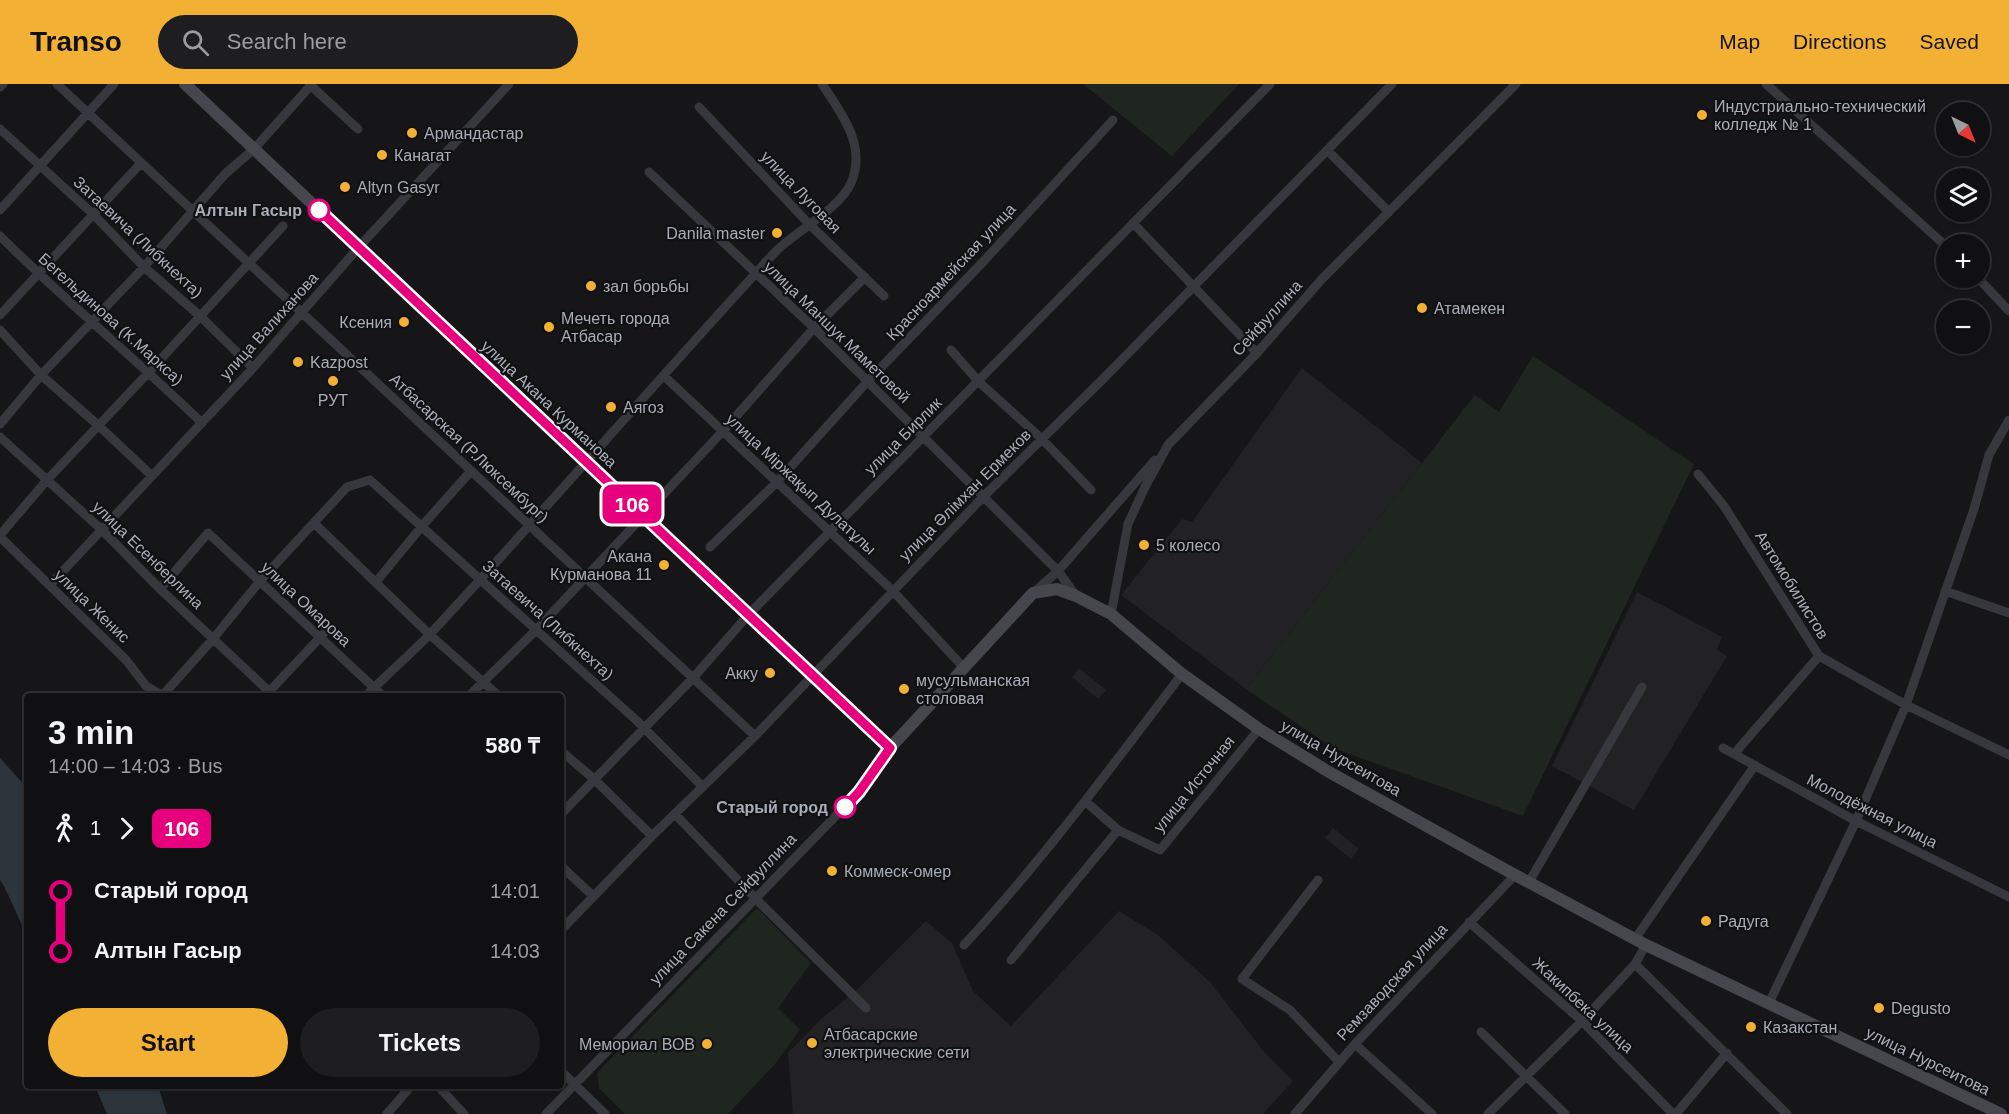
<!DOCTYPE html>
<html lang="en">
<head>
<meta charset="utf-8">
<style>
	:root { --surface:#101012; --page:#1e1e20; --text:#f1f3f6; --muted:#9c9d9f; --line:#303032; --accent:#f2b134 }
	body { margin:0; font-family:Arial,sans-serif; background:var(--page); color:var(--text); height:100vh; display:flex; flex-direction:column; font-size:22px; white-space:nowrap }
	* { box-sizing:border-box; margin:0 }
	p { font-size:20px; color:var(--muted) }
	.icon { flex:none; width:33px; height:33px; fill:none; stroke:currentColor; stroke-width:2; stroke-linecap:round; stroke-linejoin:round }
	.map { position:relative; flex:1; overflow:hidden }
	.side { position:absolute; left:24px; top:609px; width:540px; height:396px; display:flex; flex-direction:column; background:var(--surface); border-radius:6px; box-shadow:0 2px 4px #0004,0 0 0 2px var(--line) }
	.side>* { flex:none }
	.badge { padding:0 12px; border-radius:9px; font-size:21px; line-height:39px }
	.needle { width:39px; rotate:137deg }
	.tools { position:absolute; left:1936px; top:18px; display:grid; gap:12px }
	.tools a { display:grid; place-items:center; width:54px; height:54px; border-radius:50%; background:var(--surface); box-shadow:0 2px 4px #0004,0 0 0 2px var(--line); font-size:30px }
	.map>.badge { position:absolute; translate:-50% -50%; box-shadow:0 0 0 3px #fff }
	.legs { display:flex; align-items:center; gap:9px; height:66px; padding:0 24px; font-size:20px }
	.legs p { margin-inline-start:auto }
	.head { display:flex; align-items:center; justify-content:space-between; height:102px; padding:0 24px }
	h1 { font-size:33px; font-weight:700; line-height:45px }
	.action { display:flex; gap:12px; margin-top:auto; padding:12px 24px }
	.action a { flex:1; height:69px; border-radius:36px; background:var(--accent); color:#111; font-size:24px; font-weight:700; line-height:69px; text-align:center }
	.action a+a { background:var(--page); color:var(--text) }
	ul { padding:0 24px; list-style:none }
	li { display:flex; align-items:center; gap:21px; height:60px; font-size:22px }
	li i { display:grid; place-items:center; width:9px; height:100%; margin:0 8px; background:currentColor }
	li i::after { content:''; width:15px; height:15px; margin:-8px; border:4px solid; border-radius:50%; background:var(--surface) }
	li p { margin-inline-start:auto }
	li:first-child i { background:linear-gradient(#0000 50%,currentColor 0) }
	li:last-child i { background:linear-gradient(currentColor 50%,#0000 0) }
	header { display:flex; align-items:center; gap:36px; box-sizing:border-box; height:84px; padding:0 30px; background:var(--accent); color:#111 }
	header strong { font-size:28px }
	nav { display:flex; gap:33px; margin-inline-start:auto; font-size:21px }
	.search { width:420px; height:54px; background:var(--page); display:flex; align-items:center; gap:15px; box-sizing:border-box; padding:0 21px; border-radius:33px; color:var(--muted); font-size:22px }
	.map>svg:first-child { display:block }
</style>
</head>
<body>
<header>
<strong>Transo</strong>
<div class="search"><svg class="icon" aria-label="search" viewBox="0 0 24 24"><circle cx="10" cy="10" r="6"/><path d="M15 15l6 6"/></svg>Search here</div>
<nav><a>Map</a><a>Directions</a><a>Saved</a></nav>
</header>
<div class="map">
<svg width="2009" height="1030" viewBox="0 0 2009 1030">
	<rect width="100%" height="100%" fill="#161618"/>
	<path fill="#222225" d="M1302 284 1422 379 1246 605 1121 511 1182 435 1192 438Z
		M1637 508 1722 553 1717 566 1727 572 1634 726 1552 682Z
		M1079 584 1106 606 1098 615 1072 593Z
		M1333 744 1359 765 1351 775 1325 754Z
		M1119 827 1158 851 1210 898 1265 969 1293 997 1263 1030H793L788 969 821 935 857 906 926 837 952 859 973 907 1011 942Z"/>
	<path fill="#1e261f" d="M1083 0H1239L1172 72Z
		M1533 272 1694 380 1523 732 1333 664 1246 605 1475 311 1499 328Z
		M757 824 811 879 778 924 800 946 775 980 728 1030H625L599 1004 597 989Z"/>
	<path fill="#2c353c" d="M0 674 27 704V852L5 804 0 796Z
		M95 1002H158L167 1030H107Z"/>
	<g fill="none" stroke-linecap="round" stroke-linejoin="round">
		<path stroke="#37383d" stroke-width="9" d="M57 0 755 652
			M309 0 358 45
			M1766 0 1947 163
			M0 3 3 0
			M699 23 809 140 884 212
			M0 45 93 130 144 183 200 232 253 284
			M1327 66 1389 128
			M649 88 814 244 1058 487 1076 512
			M0 126 114 0
			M1133 139 1257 269
			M0 152C65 217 136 275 202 339
			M1978 194 2009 227
			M0 231 141 79
			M0 246 41 291 99 342 152 392
			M951 266 979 298 1042 355 1091 406
			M664 292 892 506 965 585
			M0 340 41 291 144 183 225 90 254 65 312 0
			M0 353 102 446 160 505 274 612
			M1698 390 1724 422 1819 572 1906 621 2009 671
			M314 439 429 550 499 612
			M0 451 47 396 149 288 283 142
			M0 453 126 576 146 602 163 612
			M710 463 777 398 867 298 982 179 1113 36
			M376 498 422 442 471 387
			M50 501 253 284 359 163 509 0
			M160 505 208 449 383 612
			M1945 507 2009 529
			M1033 509 1058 487 1155 376
			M1111 530 1128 440 1145 403 1168 361 1257 269 1322 195 1516 0
			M162 612 213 555 260 497 347 403 370 396 636 636 703 703
			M265 612 328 545
			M366 612C387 590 410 571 431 549 541 431 647 308 756 189 765 179 774 168 784 160 804 143 841 122 851 99 867 62 842 30 822 0
			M469 612 536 546 723 347 814 244 865 193
			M1723 664 1856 737 2009 813
			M561 667 594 695 652 752
			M1734 670 1819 572
			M1085 717 1118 746 1160 766 1259 645
			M561 730 693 594 749 530 1270 0
			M675 730 756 815 866 924
			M561 782 593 812
			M1318 796 1242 895 1290 926 1339 978
			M1529 798 1642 603
			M1469 838 1582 937 1673 1030
			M561 846 652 752 755 652 983 413 1104 294 1392 0
			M1635 855 1755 681
			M964 861C1043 776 1112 682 1182 590
			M1646 861 1635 880 1787 1030
			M1011 876 1118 746
			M1769 919 1856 737 1906 621 1974 425 1989 371 2009 336
			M1481 948 1565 1030
			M1355 960 1432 1030
			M561 987 605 1030
			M438 1002 464 1030
			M387 1030 411 1002
			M546 1030 859 708 890 664
			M1295 1030 1355 960 1515 791
			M1488 1030 1582 937 1635 880
			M1676 1030 1727 969"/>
		<path stroke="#45474d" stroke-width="12" d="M185 0 890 664 1033 509 1057 505 1076 512 1111 530 1182 590 1259 645 1329 688 1515 791 1646 861 2001 1030"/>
	</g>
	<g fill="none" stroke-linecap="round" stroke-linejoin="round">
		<defs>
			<path id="line-1" d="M319 126 890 664 859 708 845 723"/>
		</defs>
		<use href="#line-1" stroke="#fff" stroke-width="14"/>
		<use href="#line-1" stroke="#e6007e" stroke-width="9"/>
	</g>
	<g fill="#f2b134" stroke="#111113" stroke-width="2">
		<circle cx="1702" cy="31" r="6"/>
		<circle cx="412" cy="49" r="6"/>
		<circle cx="382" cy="71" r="6"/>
		<circle cx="345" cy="103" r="6"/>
		<circle cx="777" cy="149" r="6"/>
		<circle cx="591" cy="202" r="6"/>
		<circle cx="1422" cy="224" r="6"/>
		<circle cx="404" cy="238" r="6"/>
		<circle cx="549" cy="243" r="6"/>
		<circle cx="298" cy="278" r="6"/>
		<circle cx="333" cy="297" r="6"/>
		<circle cx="611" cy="323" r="6"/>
		<circle cx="1144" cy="461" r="6"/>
		<circle cx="664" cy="481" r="6"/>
		<circle cx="770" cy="589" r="6"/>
		<circle cx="904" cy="605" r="6"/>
		<circle cx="832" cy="787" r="6"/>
		<circle cx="1706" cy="837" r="6"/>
		<circle cx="1879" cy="924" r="6"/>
		<circle cx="1751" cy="943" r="6"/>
		<circle cx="812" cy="959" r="6"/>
		<circle cx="707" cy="960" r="6"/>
	</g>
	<g fill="#fff" stroke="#e6007e" stroke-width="3">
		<circle cx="319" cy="126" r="10"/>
		<circle cx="845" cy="723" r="10"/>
	</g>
	<g text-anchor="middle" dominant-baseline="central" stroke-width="4.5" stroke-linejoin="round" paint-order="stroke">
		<g font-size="16" fill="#a8adb8" stroke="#111113" text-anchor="start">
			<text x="1714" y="22">Индустриально-технический<tspan x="1714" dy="18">колледж № 1</tspan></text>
			<text x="424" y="49">Армандастар</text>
			<text x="394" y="71">Канагат</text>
			<text x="357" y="103">Altyn Gasyr</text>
			<text x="765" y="149" text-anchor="end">Danila master</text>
			<text x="603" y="202">зал борьбы</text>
			<text x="1434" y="224">Атамекен</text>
			<text x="561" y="234">Мечеть города<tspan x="561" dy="18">Атбасар</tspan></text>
			<text x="392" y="238" text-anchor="end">Ксения</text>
			<text x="310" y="278">Kazpost</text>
			<text x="333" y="316" text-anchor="middle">РУТ</text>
			<text x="623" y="323">Аягоз</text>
			<text x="1156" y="461">5 колесо</text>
			<text x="652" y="472" text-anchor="end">Акана<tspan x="652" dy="18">Курманова 11</tspan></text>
			<text x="758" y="589" text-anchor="end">Акку</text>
			<text x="916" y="596">мусульманская<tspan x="916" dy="18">столовая</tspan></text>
			<text x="844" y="787">Коммеск-омер</text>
			<text x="1718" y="837">Радуга</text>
			<text x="1891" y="924">Degusto</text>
			<text x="1763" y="943">Казакстан</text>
			<text x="824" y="950">Атбасарские<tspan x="824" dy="18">электрические сети</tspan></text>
			<text x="695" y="960" text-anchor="end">Мемориал ВОВ</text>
		</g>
		<g font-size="16" fill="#a8adb8" stroke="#111113">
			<text transform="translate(801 108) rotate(46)">улица Луговая</text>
			<text transform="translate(138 153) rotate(43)">Затаевича (Либкнехта)</text>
			<text transform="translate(951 188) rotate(-47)">Красноармейская улица</text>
			<text transform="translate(1267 234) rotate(-48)">Сейфуллина</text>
			<text transform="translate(111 235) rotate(42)">Бегельдинова (К.Маркса)</text>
			<text transform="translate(269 242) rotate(-48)">улица Валиханова</text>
			<text transform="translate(837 248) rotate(44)">улица Маншук Маметовой</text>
			<text transform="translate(549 320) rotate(43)">улица Акана Курманова</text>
			<text transform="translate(903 352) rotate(-45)">улица Бирлик</text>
			<text transform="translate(469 364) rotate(43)">Атбасарская (Р.Люксембург)</text>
			<text transform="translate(801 400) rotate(43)">улица Міржақып Дулатұлы</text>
			<text transform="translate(965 411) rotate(-45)">улица Әлімхан Ермеков</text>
			<text transform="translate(148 471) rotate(44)">улица Есенберлина</text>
			<text transform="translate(1792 501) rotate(58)">Автомобилистов</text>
			<text transform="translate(306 520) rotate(43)">улица Омарова</text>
			<text transform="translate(92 522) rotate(44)">улица Женис</text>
			<text transform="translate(548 536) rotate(42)">Затаевича (Либкнехта)</text>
			<text transform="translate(1341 674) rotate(30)">улица Нурсеитова</text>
			<text transform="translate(1194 700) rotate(-51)">улица Источная</text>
			<text transform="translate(1872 727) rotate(27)">Молодёжная улица</text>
			<text transform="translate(723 825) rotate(-46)">улица Сакена Сейфуллина</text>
			<text transform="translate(1392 898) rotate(-47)">Ремзаводская улица</text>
			<text transform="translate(1583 921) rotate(43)">Жакипбека улица</text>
			<text transform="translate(1928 977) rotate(26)">улица Нурсеитова</text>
		</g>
		<g font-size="16" font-weight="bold" fill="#a8adb8" stroke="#111113" text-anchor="end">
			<text x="302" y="126">Алтын Гасыр</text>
			<text x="828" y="723">Старый город</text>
		</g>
	</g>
</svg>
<div class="tools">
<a><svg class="needle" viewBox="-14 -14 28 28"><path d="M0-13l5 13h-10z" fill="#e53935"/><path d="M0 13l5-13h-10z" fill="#9c9d9f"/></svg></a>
<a><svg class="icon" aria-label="layers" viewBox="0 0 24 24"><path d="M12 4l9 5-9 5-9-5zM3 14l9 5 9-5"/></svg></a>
<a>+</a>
<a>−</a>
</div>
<b class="badge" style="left:632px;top:420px;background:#e6007e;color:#fff">106</b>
<section class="side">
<div class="head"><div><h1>3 min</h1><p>14:00 – 14:03 · Bus</p></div><b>580 ₸</b></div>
<div class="legs"><svg class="icon" aria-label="walk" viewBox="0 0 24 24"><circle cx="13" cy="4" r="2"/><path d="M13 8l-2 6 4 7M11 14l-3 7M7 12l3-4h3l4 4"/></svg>1<svg class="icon" aria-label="forward" viewBox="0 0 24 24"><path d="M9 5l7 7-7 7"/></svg><b class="badge" style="background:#e6007e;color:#fff">106</b></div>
<ul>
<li><i style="color:#e6007e"></i><b>Старый город</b><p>14:01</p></li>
<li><i style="color:#e6007e"></i><b>Алтын Гасыр</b><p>14:03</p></li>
</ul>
<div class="action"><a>Start</a><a>Tickets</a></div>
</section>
</div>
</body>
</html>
